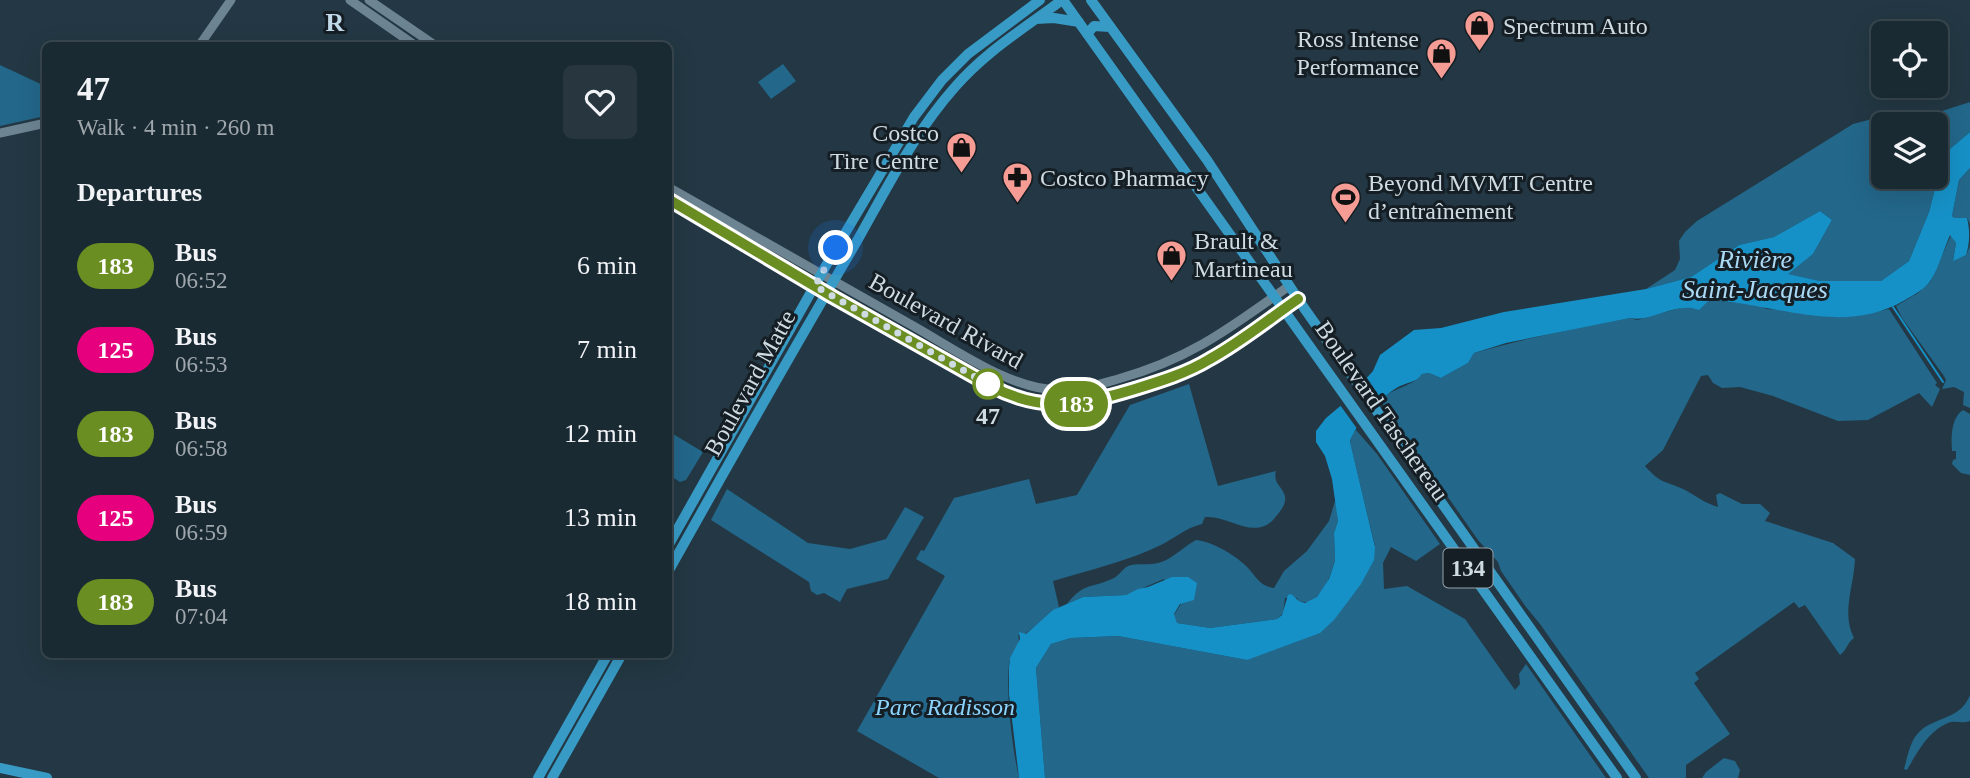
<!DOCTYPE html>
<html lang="en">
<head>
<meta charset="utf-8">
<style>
	:root { --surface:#1a2a33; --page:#27363f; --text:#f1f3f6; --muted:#9fa7ac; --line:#38464e }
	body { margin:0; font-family:Georgia,serif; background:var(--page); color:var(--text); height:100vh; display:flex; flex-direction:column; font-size:26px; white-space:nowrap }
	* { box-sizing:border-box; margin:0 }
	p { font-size:23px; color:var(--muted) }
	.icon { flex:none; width:38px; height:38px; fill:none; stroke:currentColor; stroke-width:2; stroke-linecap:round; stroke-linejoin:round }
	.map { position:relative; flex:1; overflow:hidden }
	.details { position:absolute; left:42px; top:42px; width:630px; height:616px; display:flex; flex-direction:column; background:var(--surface); border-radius:10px; box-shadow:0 7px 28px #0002,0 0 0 2px var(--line) }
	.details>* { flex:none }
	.badge { padding:0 14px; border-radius:23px; font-size:24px; line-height:46px }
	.fabs { position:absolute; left:1871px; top:21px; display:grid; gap:14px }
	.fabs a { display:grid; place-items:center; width:77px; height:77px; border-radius:10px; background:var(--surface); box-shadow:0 7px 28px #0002,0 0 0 2px var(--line); font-size:35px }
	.you { position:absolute; width:35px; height:35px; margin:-18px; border:5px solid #fff; border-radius:50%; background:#1a73e8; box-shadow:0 0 0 10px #1a73e833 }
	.map>.badge { position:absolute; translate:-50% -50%; box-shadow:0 0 0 4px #fff }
	h2 { padding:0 35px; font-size:26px; line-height:63px }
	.round { display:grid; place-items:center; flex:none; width:74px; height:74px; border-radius:10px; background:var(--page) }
	.headline { display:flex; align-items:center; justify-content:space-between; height:119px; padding:0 35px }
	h1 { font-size:33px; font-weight:700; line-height:52px }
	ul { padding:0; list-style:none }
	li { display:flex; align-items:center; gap:21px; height:84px; padding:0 35px }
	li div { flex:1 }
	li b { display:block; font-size:26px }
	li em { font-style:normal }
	li .badge { min-width:77px; font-weight:700; text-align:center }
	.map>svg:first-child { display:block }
</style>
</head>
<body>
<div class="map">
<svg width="1970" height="778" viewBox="0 0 1970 778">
	<rect width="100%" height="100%" fill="#233844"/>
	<path fill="#23678a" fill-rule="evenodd" d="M783 64 796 81 771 99 758 82Z
		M0 65 45 86V116L0 126Z
		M1970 102V132L1944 154 1929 212 1909 261 1881 281H1820L1787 274 1813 254 1832 220 1820 211 1774 237 1739 245 1691 277 1646 289 1675 270 1680 259 1679 241 1685 232 1697 221 1853 124 1891 114 1939 112ZM1883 124H1936V177H1883Z
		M1970 168V224L1967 218H1954L1952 216 1959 180Z
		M1951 235 1956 243 1953 260 1966 255 1970 246V408L1963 405 1964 392 1954 387 1942 389 1946 380 1944 376 1902 318 1896 306 1918 293 1931 281Z
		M1709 300 1758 305 1767 309 1866 314 1889 309 1937 383 1935 385 1940 389 1932 407 1919 393 1868 420 1838 421 1773 396 1740 387 1722 388 1713 383 1708 375 1701 376 1663 450 1645 466C1661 484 1663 480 1683 489 1695 495 1704 503 1718 507L1716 495 1720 493 1742 504H1760L1770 513 1765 521 1833 543 1855 559C1854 586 1841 613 1854 638 1847 643 1847 650 1840 655L1805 605 1799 608 1794 602 1695 673 1699 679 1694 683 1730 734 1686 765V778H1649L1540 624 1526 607 1501 571 1498 562 1478 540 1380 400C1392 388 1414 386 1422 374L1429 373 1441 378 1468 363 1474 353C1525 338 1578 328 1630 318L1637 320Z
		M1189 384 1218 486 1276 471C1272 486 1287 488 1285 501 1284 508 1277 515 1273 520 1253 540 1229 515 1205 517L1202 524C1186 528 1176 537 1163 544 1129 561 1089 570 1053 581L1059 607 1025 634 1018 635C1022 646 1010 653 1009 664 1006 697 1012 746 1019 778H939L857 731 945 576 916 559 921 550 924 551 954 498 1029 479 1036 504 1077 495 1130 405Z
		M1963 410 1970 414V475L1961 473 1952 464 1953 460 1956 459V451H1952C1951 437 1951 418 1963 410Z
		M1356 430 1377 454 1440 544 1416 561 1391 547 1383 563 1384 589 1407 586 1465 619 1515 690 1520 684 1519 674 1526 664 1606 778H1045L1036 668 1051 644 1071 638 1118 636 1247 660 1375 546 1350 443 1353 433Z
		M668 431 703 452 686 480 680 482 669 475Z
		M727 489 808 543 850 549 886 539 905 507 924 517 888 579 847 589 840 602 824 593 817 595 811 591 809 582 711 520Z
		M1336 498 1338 521 1334 533 1335 561 1327 584 1317 597 1310 603 1299 601 1297 598H1285L1283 613 1277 619 1210 628 1177 623 1174 615 1181 604 1164 579 1126 595 1083 597 1067 604C1085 581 1092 589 1114 578 1121 574 1123 567 1131 565 1142 563 1153 566 1164 561 1175 556 1185 546 1196 540 1214 542 1237 556 1249 569 1257 578 1260 586 1274 588L1284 571 1307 551 1329 521Z
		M1970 695V721C1962 724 1955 720 1948 723 1928 731 1917 753 1907 770L1904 769C1907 759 1909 746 1915 737 1930 715 1959 723 1970 695Z
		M1724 758 1735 761 1740 770 1738 778H1702L1706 772Z"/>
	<path fill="#1691c7" d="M1970 132V168L1959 180 1952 216 1954 218H1967C1970 229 1970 244 1966 255L1953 261 1956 243 1950 235C1944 249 1939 267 1931 280 1925 289 1914 295 1905 300 1843 337 1774 303 1709 300L1699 310C1675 301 1652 323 1630 318L1506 343 1474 353 1468 363 1441 378 1429 373 1422 374C1416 383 1407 382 1398 387 1382 396 1354 425 1350 442L1375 547 1374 560 1361 584 1334 620 1320 633 1247 660 1118 636 1071 638 1051 644 1036 668 1045 778H1019L1009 694V668L1010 658 1020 639 1019 632 1026 634 1053 610 1083 597 1126 595 1138 589 1148 587 1172 577H1188L1197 583 1194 600 1180 604 1174 614 1177 623 1210 628 1277 619 1282 615 1288 595 1291 594 1299 601 1305 603 1317 597 1329 579 1335 561 1334 533 1338 521 1332 479 1325 456 1316 442V431L1326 418 1344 403 1373 371 1380 355 1414 330 1441 328 1504 312 1646 289 1691 277 1739 245 1774 237 1820 211 1832 220 1813 254 1788 274 1820 281H1881L1909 261 1929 212 1944 154Z"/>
	<path fill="#233844" d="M1365 375 1382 400 1358 430 1340 405Z"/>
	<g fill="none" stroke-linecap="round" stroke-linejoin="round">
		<path stroke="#1691c7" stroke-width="2" d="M1893 307 1943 382"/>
		<path stroke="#6d8492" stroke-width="9" d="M350 0 416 46
			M369 0 436 46
			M199 46 231 0
			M0 133 46 123
			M668 187C748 233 828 278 908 323 952 347 1011 391 1061 390 1081 390 1100 384 1118 379 1190 359 1230 328 1289 286
			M668 199 833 297 991 386C1039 412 1075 406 1125 392 1152 384 1180 376 1205 362 1238 344 1268 320 1298 299"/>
		<path stroke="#389bc6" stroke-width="10" d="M1063 0 1617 778
			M1091 0 1207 160 1304 308 1636 778
			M1036 19 1054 18 1079 22
			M1087 34 1094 26 1110 27
			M668 546 828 262 914 117 942 80 968 54 1040 0
			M668 572C729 463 790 355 853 248 884 194 913 134 955 87 986 51 1025 28 1062 0
			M0 768 47 778
			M538 778 608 654
			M552 778 622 654"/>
	</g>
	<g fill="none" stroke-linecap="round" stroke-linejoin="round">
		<defs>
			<path id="line" d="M668 199 833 297 991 386C1043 414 1082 405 1135 389 1161 381 1187 373 1210 359 1241 342 1269 319 1298 299"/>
		</defs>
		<use href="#line" stroke="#fff" stroke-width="16"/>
		<use href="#line" stroke="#6b8e23" stroke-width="10"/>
		<path stroke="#cfdbe3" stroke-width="7" stroke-dasharray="0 12.6" d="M836 248 815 286 991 386 988 384"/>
	</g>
	<defs>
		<symbol id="shop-pin" viewBox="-11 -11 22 30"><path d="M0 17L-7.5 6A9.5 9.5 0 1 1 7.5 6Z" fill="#f59c95" stroke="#151e24"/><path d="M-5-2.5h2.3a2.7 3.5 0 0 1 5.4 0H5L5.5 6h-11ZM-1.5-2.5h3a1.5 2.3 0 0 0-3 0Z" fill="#111"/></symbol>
		<symbol id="pharmacy-pin" viewBox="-11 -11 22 30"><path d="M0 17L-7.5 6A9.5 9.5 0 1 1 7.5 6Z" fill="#f59c95" stroke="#151e24"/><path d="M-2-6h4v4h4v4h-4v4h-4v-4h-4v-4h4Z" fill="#111"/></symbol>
		<symbol id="stadium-pin" viewBox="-11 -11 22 30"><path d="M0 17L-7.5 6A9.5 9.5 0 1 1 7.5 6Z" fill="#f59c95" stroke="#151e24"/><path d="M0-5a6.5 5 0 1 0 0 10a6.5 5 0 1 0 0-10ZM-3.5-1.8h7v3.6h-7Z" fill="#111"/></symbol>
	</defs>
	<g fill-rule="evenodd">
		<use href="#shop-pin" x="1462" y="8" width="35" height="47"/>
		<use href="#shop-pin" x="1424" y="36" width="35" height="47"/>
		<use href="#shop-pin" x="944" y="130" width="35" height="47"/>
		<use href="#pharmacy-pin" x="1000" y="160" width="35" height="47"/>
		<use href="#stadium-pin" x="1328" y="180" width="35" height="47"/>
		<use href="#shop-pin" x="1154" y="238" width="35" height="47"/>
	</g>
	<circle fill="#fff" stroke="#6b8e23" stroke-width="3.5" cx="988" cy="384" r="14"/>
	<g text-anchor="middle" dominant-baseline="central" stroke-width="6" stroke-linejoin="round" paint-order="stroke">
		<rect fill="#151e24" stroke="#97a2aa" stroke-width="2" x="1443.5" y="548.5" width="49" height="39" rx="5"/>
		<g font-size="23" font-weight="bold" fill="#cfdbe3">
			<text x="1468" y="568">134</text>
		</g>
		<g font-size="24" fill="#cfdbe3" stroke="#151e24" text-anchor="start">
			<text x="1503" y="26">Spectrum Auto</text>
			<text x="1419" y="39" text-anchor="end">Ross Intense<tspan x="1419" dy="28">Performance</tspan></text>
			<text x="939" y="133" text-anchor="end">Costco<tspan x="939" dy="28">Tire Centre</tspan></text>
			<text x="1040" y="178">Costco Pharmacy</text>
			<text x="1368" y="183">Beyond MVMT Centre<tspan x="1368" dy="28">d’entraînement</tspan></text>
			<text x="1194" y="241">Brault &amp;<tspan x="1194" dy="28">Martineau</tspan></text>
		</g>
		<g font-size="24" fill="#cfdbe3" stroke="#151e24">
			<text transform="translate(946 321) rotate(29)">Boulevard Rivard</text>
			<text transform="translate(750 383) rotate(-61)">Boulevard Matte</text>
			<text transform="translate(1382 411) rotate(55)">Boulevard Taschereau</text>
		</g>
		<g font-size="24" font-weight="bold" fill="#cfdbe3" stroke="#151e24">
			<text x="988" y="416">47</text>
		</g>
		<g font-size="24" font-style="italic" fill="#8bd4fe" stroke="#151e24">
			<text x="945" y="707">Parc Radisson</text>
		</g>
		<g font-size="26" font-weight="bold" fill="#c1daea" stroke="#151e24">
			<text x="335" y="22">R</text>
		</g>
		<g font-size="26" font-style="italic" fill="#aad9f5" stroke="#151e24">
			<text x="1755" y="259">Rivière<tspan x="1755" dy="30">Saint-Jacques</tspan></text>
		</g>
	</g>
</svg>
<div class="fabs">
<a><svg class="icon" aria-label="locate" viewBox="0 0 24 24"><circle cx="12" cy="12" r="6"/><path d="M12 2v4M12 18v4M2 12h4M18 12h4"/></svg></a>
<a><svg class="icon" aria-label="layers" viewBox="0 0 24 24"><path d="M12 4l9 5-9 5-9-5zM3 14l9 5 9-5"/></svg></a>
</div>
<div class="you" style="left:836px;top:248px"></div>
<b class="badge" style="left:1076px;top:404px;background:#6b8e23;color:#fff">183</b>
<section class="details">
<div class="headline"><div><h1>47</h1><p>Walk · 4 min · 260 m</p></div><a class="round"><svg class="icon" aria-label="heart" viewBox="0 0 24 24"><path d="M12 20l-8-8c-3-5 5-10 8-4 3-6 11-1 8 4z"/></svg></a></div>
<h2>Departures</h2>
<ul>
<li><span class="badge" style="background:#6b8e23;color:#fff">183</span><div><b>Bus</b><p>06:52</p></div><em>6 min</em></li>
<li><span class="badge" style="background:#e6007e;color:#fff">125</span><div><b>Bus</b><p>06:53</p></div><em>7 min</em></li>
<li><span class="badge" style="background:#6b8e23;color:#fff">183</span><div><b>Bus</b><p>06:58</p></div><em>12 min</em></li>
<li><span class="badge" style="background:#e6007e;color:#fff">125</span><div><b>Bus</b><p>06:59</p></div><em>13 min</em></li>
<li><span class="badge" style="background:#6b8e23;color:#fff">183</span><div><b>Bus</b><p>07:04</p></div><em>18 min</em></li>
</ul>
</section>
</div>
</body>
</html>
